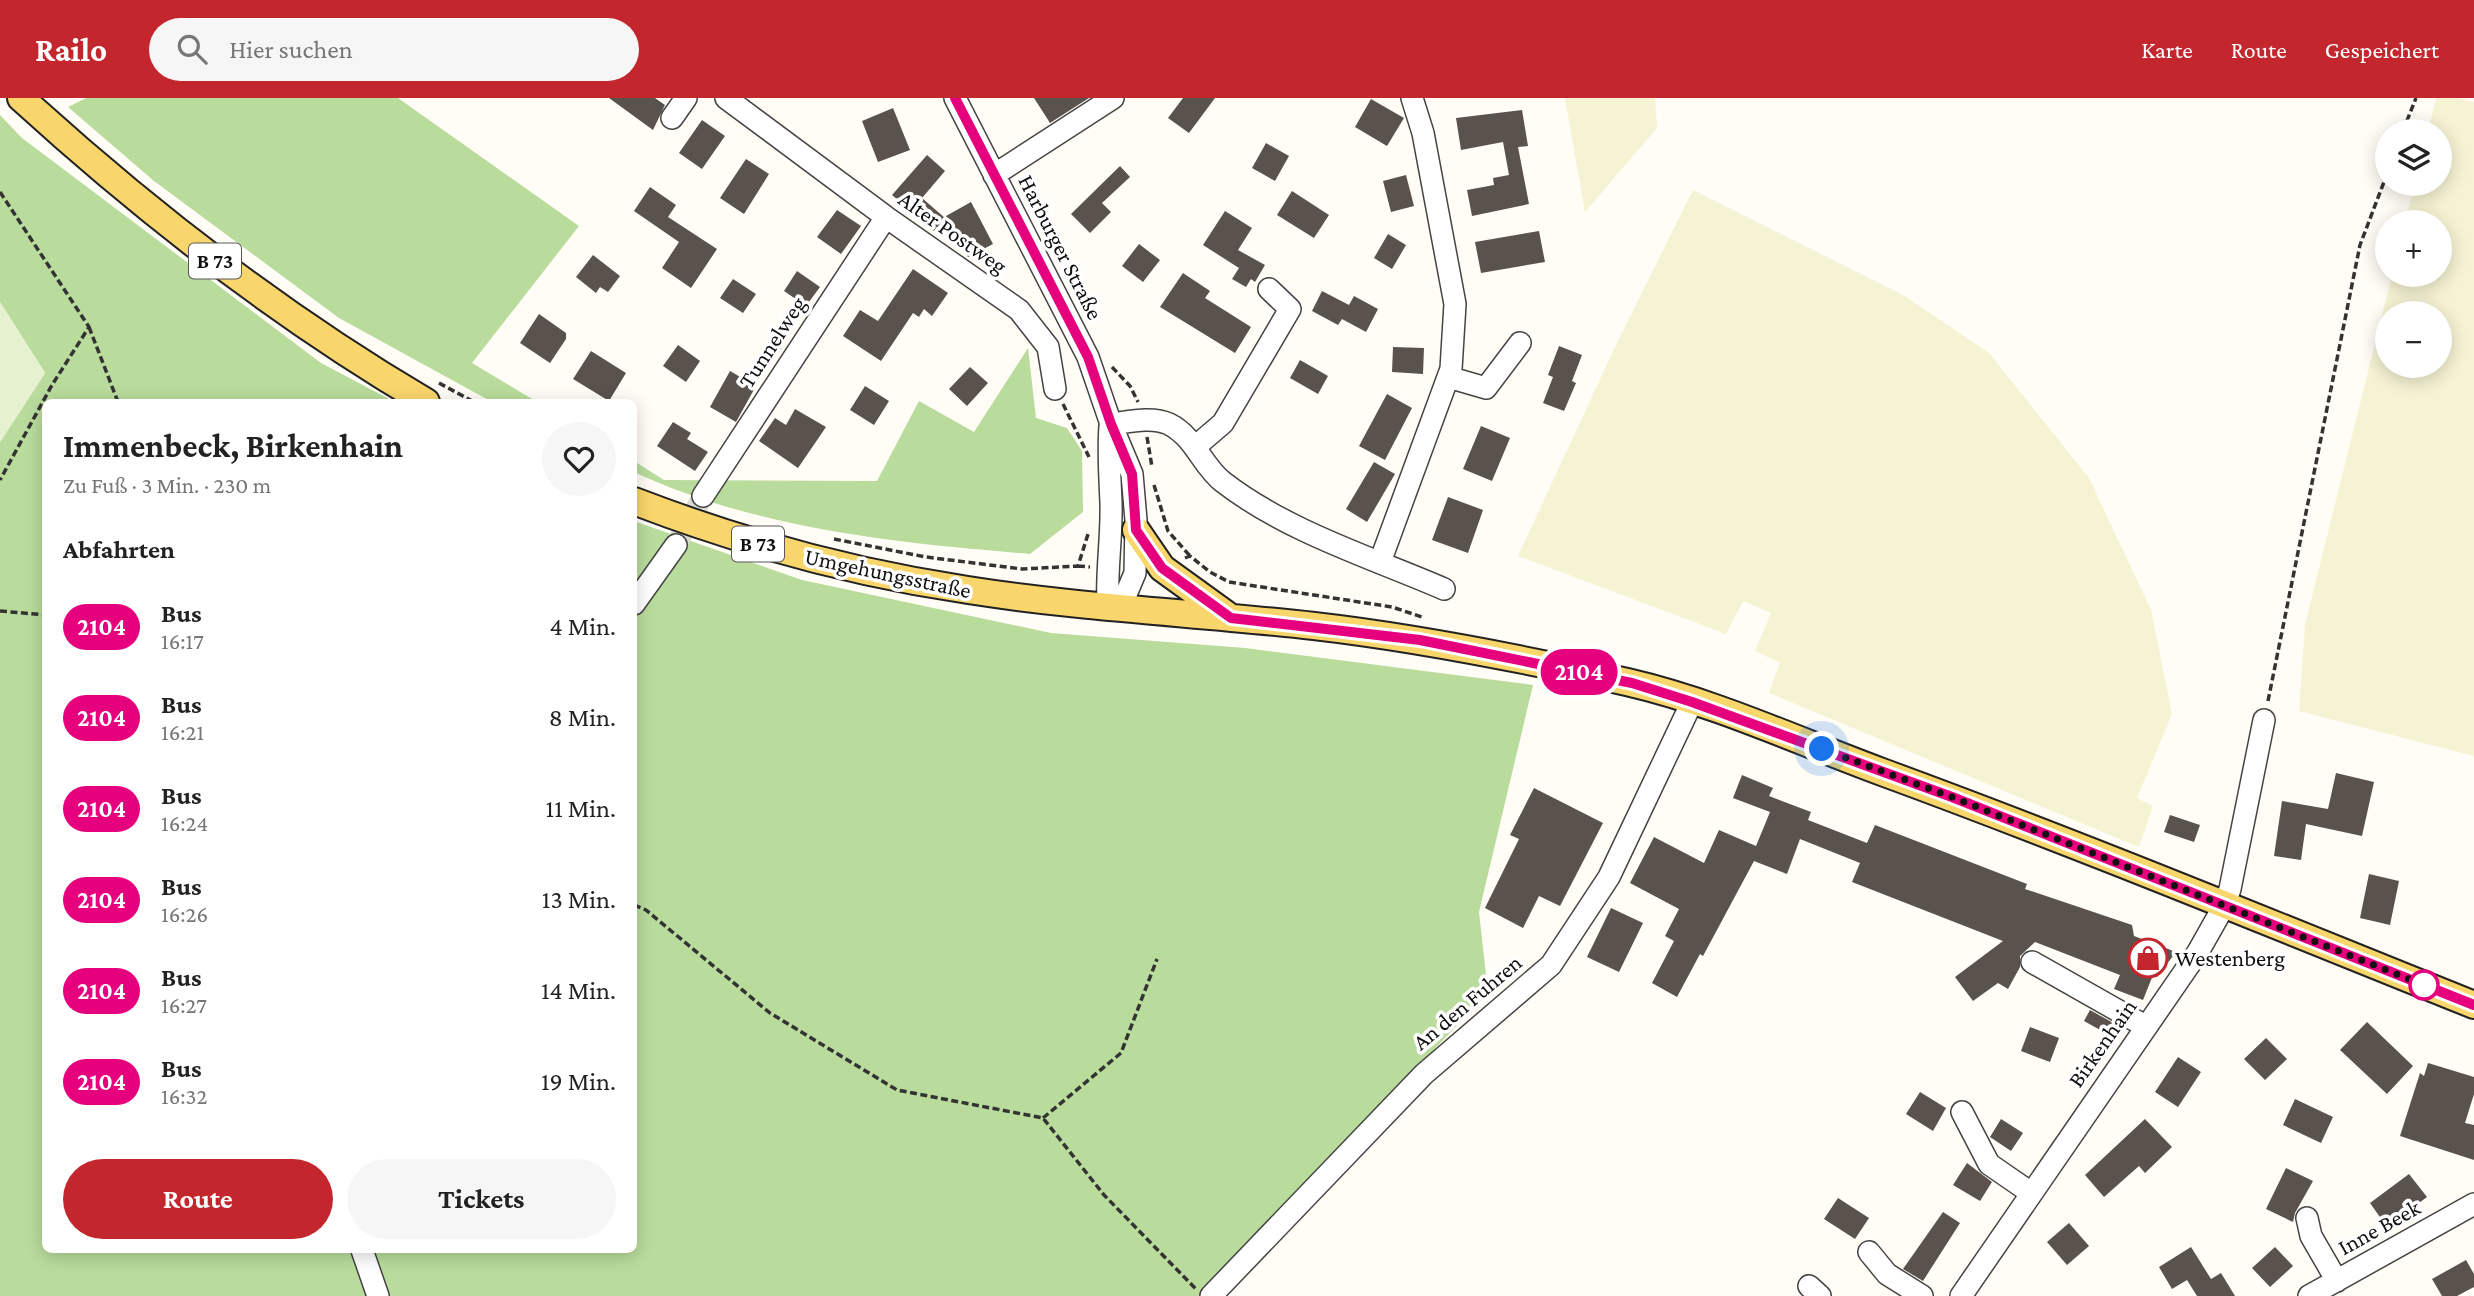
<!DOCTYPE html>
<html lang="de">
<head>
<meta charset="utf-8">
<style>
	:root { --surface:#fff; --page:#f6f6f6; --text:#222; --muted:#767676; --accent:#c4262e }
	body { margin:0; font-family:"Crimson Pro",serif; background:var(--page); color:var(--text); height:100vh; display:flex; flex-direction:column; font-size:26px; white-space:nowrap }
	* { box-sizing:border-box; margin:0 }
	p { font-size:23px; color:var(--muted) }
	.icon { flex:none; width:38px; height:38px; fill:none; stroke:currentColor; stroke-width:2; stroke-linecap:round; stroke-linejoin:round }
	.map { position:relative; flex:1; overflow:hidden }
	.details { position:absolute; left:42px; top:301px; width:595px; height:854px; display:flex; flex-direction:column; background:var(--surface); border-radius:10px; box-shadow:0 4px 18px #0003 }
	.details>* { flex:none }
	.badge { padding:0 14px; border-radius:23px; font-size:24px; line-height:46px }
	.buttons { position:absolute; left:2375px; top:21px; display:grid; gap:14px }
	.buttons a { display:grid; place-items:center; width:77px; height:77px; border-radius:50%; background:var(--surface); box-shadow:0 4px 18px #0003; font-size:35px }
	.you { position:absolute; width:35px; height:35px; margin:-18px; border:5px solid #fff; border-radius:50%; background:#1a73e8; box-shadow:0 0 0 10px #1a73e833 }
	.map>.badge { position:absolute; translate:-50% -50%; box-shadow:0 0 0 4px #fff }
	h2 { padding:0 21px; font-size:26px; line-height:63px }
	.round { display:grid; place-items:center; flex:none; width:74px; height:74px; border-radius:37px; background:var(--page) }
	.headline { display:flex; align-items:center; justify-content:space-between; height:119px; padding:0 21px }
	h1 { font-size:33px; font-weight:700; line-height:52px }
	.cta { display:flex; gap:14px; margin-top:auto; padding:14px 21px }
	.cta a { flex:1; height:80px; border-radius:42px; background:var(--accent); color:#fff; font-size:28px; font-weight:700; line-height:80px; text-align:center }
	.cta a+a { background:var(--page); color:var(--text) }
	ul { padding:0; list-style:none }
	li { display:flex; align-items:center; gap:21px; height:91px; padding:0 21px }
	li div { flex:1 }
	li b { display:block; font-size:26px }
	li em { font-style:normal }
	li .badge { min-width:77px; font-weight:700; text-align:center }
	header { display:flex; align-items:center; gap:42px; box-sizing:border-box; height:98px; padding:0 35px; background:var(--accent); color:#fff }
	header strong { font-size:33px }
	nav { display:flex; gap:38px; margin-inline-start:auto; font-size:24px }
	.search { width:490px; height:63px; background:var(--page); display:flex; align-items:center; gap:18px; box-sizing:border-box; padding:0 24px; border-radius:38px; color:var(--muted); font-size:26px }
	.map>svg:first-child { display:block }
</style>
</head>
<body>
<header>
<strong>Railo</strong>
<div class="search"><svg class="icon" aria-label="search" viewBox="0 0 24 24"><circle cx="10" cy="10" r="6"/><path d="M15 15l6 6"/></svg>Hier suchen</div>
<nav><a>Karte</a><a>Route</a><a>Gespeichert</a></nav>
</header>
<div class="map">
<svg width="2474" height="1198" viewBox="0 0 2474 1198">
	<rect width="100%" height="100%" fill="#fffdf5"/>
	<path fill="#f6f3d4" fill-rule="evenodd" d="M1565 0H1655L1657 30 1585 114Z
		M2436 0H2459L2474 4V658L2299 613 2305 527 2392 177H2440V124H2405L2415 86H2440V33H2428ZM2387 215H2440V268H2387Z
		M1693 92 1903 197 1989 255 2089 380 2151 512 2172 616 2137 700 2153 708 2139 749 1769 595 1780 565 1755 553 1771 515 1743 503 1726 536 1518 458 1615 249Z"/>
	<path fill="#b9dc9c" d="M86 0H398L579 128 472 265 537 304H492L339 220 154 83 68 9Z
		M0 17 22 40 321 265 395 304H46V1152H634V423L802 482 1051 535 1245 550 1533 587 1479 814 1488 895 1198 1198H0V344L45 275 0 204Z
		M1028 250 1036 320 1067 330 1082 353 1083 414 1030 456C896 445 756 431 634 374V363L664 382 877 383 919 303 974 334Z"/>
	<path fill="#e6f2cf" d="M0 204 45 275 0 344Z"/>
	<path fill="#5a524d" d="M609 0H655L665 7 653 32Z
		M1034 0H1089L1050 25Z
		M1183 0H1215L1189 35 1168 20Z
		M1371 1 1404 20 1387 48 1355 29Z
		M893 10 910 52 878 64 862 23Z
		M1522 12 1528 48 1518 49 1529 106 1472 118 1467 92 1494 87 1493 80 1509 77 1503 44 1461 52 1456 20Z
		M702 22 725 38 702 71 679 55Z
		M1266 45 1289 58 1275 83 1252 70Z
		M927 57 945 73 922 100 945 120 934 133 892 97Z
		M746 61 769 76 744 116 720 100Z
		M1120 68 1130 79 1102 105 1111 114 1090 135 1071 116Z
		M1406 77 1414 108 1391 114 1383 83Z
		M650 89 676 107 668 119 717 151 691 190 662 170 679 144 634 113Z
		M1292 93 1329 117 1314 140 1277 117Z
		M971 104 993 146 968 159 946 118Z
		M837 112 861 128 841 156 817 139Z
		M1225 113 1252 130 1238 152 1265 167 1255 184 1251 181 1246 189 1232 181 1239 170 1203 147Z
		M1539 133 1545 164 1481 175 1475 144Z
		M1388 136 1406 147 1392 171 1374 160Z
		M1139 146 1160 162 1143 184 1122 168Z
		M593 157 620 178 608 194 600 189 596 195 576 179Z
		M913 171 948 195 932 218 924 211 919 219 913 215 881 263 843 238 860 212 878 223Z
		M797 173 820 189 806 208 784 193Z
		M1183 175 1210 193 1205 200 1251 229 1235 255 1160 209Z
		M733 181 756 196 743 215 720 200Z
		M1322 193 1349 207 1354 198 1378 211 1366 234 1342 221 1338 227 1312 213Z
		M539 216 566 235V241L550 265 520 245Z
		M771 240 783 248 771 265 759 257Z
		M678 247 700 263 686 284 663 268Z
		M1559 248 1582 257 1572 283 1576 285 1564 313 1543 305 1553 279 1548 277Z
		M1393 249 1424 250 1423 276 1392 274Z
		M591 253 626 275 609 303 573 281Z
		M1300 262 1328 278 1318 296 1290 280Z
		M970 269 988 285 967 308 949 291Z
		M730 273 756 288 736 324 710 309Z
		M865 288 889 303 874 327 850 312Z
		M1387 296 1412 310 1385 362 1359 348Z
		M795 311 826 329 798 370 759 343 775 320 786 327Z
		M673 324 691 335 687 341 708 354 695 373 657 348Z
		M1481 328 1510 340 1492 383 1463 371Z
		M1374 364 1395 376 1367 424 1346 411Z
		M1448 399 1483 412 1468 455 1432 442Z
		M2336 675 2374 684 2362 738 2306 726 2301 762 2274 758 2282 703 2328 711Z
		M1742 677 1773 690 1769 698 1811 714 1808 722 1867 745 1875 727 2027 786 2025 791 2132 827 2134 838 2176 854 2157 879 2153 877 2143 902 2114 891 2120 877 2035 844 2020 858V869L2008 891 1998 885 1973 903 1955 879 2003 843 1852 784 1860 765 1800 741 1787 776 1754 763 1703 858 1700 856 1677 899 1652 885 1674 843 1665 838 1679 811 1630 785 1654 739 1704 765 1719 732 1756 748 1770 714 1733 700Z
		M1534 690 1603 725 1560 808 1539 798 1523 830 1485 810 1519 741 1510 737Z
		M2170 717 2200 727 2194 744 2164 734Z
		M2369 776 2399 783 2390 827 2360 820Z
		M1611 810 1643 825 1619 874 1587 859Z
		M2090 912 2117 927 2111 938 2084 923Z
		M2367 924 2413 968 2387 996 2340 952Z
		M2030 929 2059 940 2050 964 2021 953Z
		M2266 940 2287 961 2265 982 2244 961Z
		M2178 959 2201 974 2178 1009 2155 994Z
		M2428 965 2474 979V996L2465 1025 2474 1027V1062L2400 1038 2420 975 2424 978Z
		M1920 994 1946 1010 1933 1033 1906 1016Z
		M2295 1001 2333 1019 2321 1045 2283 1027Z
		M2001 1021 2023 1035 2011 1053 1990 1039Z
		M2145 1021 2172 1049 2145 1075 2139 1068 2104 1099 2085 1077Z
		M1967 1065 1992 1084 1980 1103 1953 1087Z
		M2286 1070 2313 1083 2295 1115 2293 1124 2266 1111Z
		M2409 1076 2427 1099 2387 1129 2370 1105Z
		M1838 1100 1869 1120 1855 1141 1824 1121Z
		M1943 1114 1960 1125 1923 1183 1903 1171Z
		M2069 1125 2089 1148 2067 1167 2047 1144Z
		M2191 1149 2211 1181 2221 1175 2235 1198H2197L2187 1182 2172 1191 2159 1169Z
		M2275 1149 2293 1168 2270 1189 2252 1170Z
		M2466 1162 2474 1176V1189L2457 1198H2442L2432 1181Z"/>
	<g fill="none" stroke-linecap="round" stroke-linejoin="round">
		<path stroke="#dbdad3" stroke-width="21" stroke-dasharray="21 10" stroke-linecap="butt" d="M676 447 703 398"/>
		<defs>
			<path id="minor" d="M726 0 886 119 1019 212 1048 249 1055 291
				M955 0 1088 259 1111 326 1132 376 1136 422 1135 475 1127 494 1108 509
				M672 20 686 0
				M994 77 1113 0
				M1448 279 1486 290 1520 245
				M1111 326C1128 324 1152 318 1169 326 1195 339 1202 368 1223 384 1288 434 1370 459 1444 491
				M1195 349 1223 325 1290 211 1269 191
				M703 398 886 119
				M1380 464 1451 271 1455 206 1423 35 1412 0
				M634 506 676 447
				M1108 509C1106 474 1112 440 1111 405 1110 379 1108 355 1110 328
				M2032 864 2145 928
				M1962 1014 1989 1066 2031 1095
				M2307 1120 2311 1138 2337 1183
				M362 1152 378 1198
				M1869 1154 1887 1176 1922 1198
				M1809 1188 1820 1198
				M1211 1198 1424 976 1551 867 1609 779 1692 604
				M1961 1198 2198 854 2224 808 2230 791 2264 622
				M2309 1198 2474 1106"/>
			<path id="major" d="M21 0C146 114 280 218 426 304
				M634 403C741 444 854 475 968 492 1083 510 1199 515 1314 528 1419 540 1524 561 1627 584 1714 604 1798 643 1882 674 2081 747 2277 828 2474 907
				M1136 432 1162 470 1227 517"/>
		</defs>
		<use href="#minor" stroke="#444" stroke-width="24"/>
		<use href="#major" stroke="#222" stroke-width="30"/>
		<path stroke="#333" stroke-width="3.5" stroke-dasharray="7 3.5" stroke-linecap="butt" d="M2403 33 2416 0
			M0 94 89 229 52 287 0 382
			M89 229 118 304
			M1112 269 1130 288 1138 304
			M439 285 474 304
			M1063 306 1089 359
			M1147 339 1152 369
			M1154 387 1168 433 1190 458
			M834 441 926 459 1022 471 1078 468 1089 433
			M1185 460 1190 458 1210 474 1229 484 1392 509 1422 519
			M1078 468 1090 469
			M0 513 46 517
			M2268 603 2360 147 2387 76
			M634 807 646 812 770 915 897 992 1043 1020 1104 1097 1196 1191
			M1043 1020 1121 955 1157 861"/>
		<use href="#minor" stroke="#fff" stroke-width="21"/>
		<use href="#major" stroke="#f9d66b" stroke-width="26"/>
	</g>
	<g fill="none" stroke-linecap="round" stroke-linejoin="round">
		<defs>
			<path id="line" d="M955 0 1088 259 1111 326 1132 376 1136 432 1162 470 1231 520 1420 542 1632 585 1692 604 1952 699 2474 907"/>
		</defs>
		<use href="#line" stroke="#fff" stroke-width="16"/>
		<use href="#line" stroke="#e6007e" stroke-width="10"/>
		<path stroke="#111" stroke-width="7" stroke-dasharray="0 12.6" d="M1822 651 1952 699 2424 887"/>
	</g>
	<defs>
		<symbol id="shop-ring" viewBox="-11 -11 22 22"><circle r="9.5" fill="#fff" stroke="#c4262e" stroke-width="1.5"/><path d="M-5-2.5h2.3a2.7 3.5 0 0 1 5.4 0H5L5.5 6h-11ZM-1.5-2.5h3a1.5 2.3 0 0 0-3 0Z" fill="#c4262e"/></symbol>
	</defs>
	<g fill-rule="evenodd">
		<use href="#shop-ring" x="2126" y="838" width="44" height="44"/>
	</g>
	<circle fill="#fff" stroke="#e6007e" stroke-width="3.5" cx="2424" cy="887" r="14"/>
	<g text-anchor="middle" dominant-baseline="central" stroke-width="7" stroke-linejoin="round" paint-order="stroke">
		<g fill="#fff" stroke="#585858" stroke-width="2">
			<rect x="189" y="145.5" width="52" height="35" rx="5"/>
			<rect x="732" y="428.5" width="52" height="35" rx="5"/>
		</g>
		<g font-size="21" font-weight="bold" fill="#111">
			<text x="215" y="163">B 73</text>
			<text x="758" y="446">B 73</text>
		</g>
		<g font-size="23" fill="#111" stroke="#fff">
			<text transform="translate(953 134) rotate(35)">Alter Postweg</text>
			<text transform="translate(1061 149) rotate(63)">Harburger Straße</text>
			<text transform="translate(772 244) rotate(-57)">Tunnelweg</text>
			<text transform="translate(888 475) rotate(12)">Umgehungsstraße</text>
			<text transform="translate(1467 904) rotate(-40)">An den Fuhren</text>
			<text transform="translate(2102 945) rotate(-55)">Birkenhain</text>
			<text transform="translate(2379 1129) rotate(-29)">Inne Beek</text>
		</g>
		<g font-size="23" fill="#111" stroke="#fff" text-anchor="start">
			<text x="2175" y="860">Westenberg</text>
		</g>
	</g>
</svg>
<div class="buttons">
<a><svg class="icon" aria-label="layers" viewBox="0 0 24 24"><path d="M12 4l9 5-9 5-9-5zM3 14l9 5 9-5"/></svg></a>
<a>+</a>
<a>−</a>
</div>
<div class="you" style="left:1822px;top:651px"></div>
<b class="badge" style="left:1579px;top:574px;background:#e6007e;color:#fff">2104</b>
<section class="details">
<div class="headline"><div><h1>Immenbeck, Birkenhain</h1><p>Zu Fuß · 3 Min. · 230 m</p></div><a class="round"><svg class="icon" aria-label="heart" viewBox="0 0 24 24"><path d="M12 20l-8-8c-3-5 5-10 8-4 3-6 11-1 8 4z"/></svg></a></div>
<h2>Abfahrten</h2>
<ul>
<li><span class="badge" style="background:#e6007e;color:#fff">2104</span><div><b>Bus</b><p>16:17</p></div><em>4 Min.</em></li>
<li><span class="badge" style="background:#e6007e;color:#fff">2104</span><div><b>Bus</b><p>16:21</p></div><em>8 Min.</em></li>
<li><span class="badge" style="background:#e6007e;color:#fff">2104</span><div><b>Bus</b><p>16:24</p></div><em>11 Min.</em></li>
<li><span class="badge" style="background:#e6007e;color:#fff">2104</span><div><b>Bus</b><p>16:26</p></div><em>13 Min.</em></li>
<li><span class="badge" style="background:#e6007e;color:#fff">2104</span><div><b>Bus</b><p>16:27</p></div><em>14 Min.</em></li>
<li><span class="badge" style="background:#e6007e;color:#fff">2104</span><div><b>Bus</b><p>16:32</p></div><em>19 Min.</em></li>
</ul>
<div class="cta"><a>Route</a><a>Tickets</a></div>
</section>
</div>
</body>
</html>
